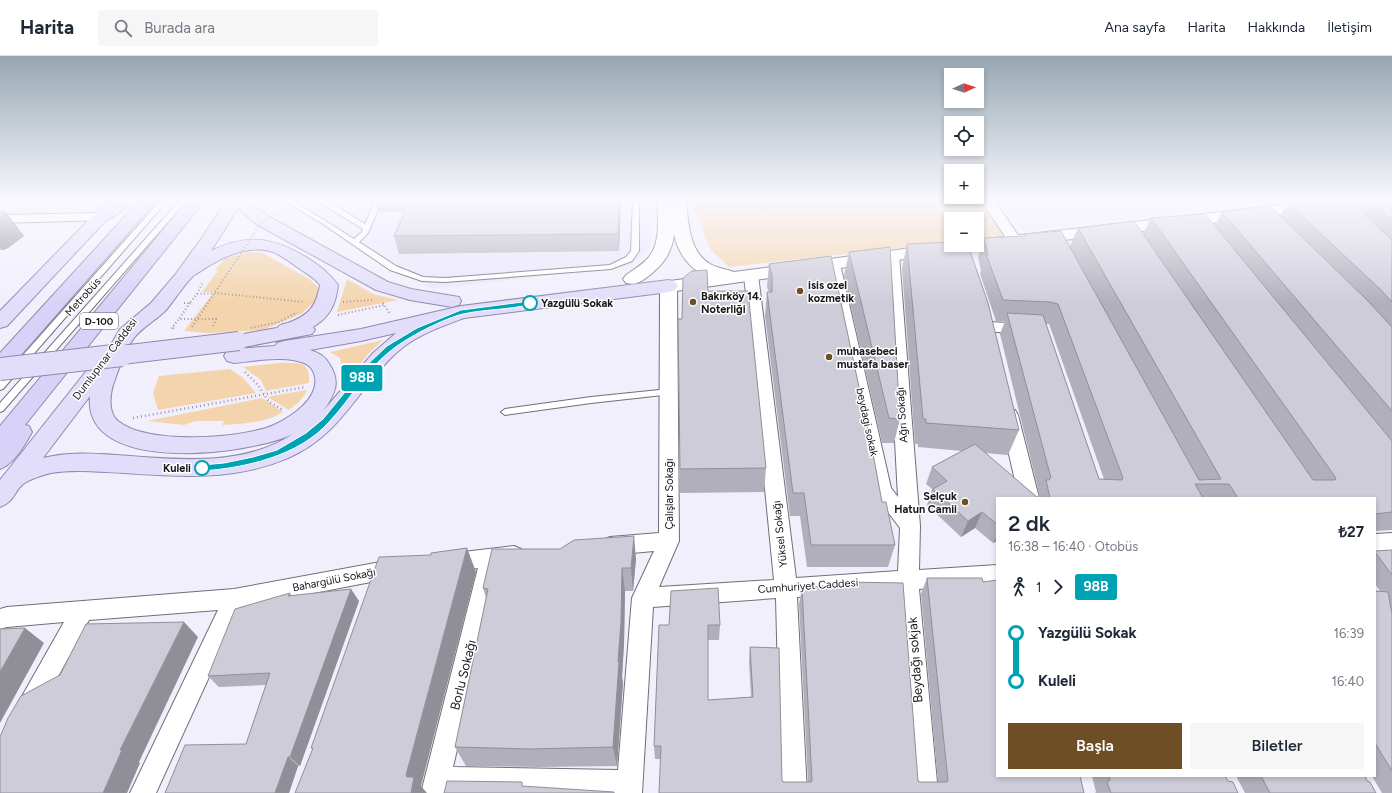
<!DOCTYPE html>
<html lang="tr">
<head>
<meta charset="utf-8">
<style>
	:root { --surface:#fff; --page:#f6f6f7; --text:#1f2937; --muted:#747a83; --line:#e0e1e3; --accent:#6e4f25 }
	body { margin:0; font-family:Figtree,sans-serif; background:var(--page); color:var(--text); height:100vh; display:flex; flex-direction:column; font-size:15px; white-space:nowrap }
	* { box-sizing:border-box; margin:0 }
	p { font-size:13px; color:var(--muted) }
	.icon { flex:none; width:22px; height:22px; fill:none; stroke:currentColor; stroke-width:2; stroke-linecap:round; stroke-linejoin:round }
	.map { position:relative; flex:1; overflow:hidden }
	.drawer { position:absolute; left:996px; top:441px; width:380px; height:280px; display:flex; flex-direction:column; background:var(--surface); border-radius:0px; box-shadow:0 2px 6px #0003 }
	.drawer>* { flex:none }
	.badge { padding:0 8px; border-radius:3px; font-size:14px; line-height:26px }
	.needle { width:26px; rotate:86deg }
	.buttons { position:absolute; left:944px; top:12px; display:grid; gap:8px }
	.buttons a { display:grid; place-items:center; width:40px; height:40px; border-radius:0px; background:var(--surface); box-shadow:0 2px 6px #0003; font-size:20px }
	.map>.badge { position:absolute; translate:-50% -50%; box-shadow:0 0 0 2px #fff }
	.legs { display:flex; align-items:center; gap:6px; height:44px; padding:0 12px; font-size:13px }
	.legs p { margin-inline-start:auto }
	.overview { display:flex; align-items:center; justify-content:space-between; height:68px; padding:0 12px }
	h1 { font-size:22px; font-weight:600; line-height:30px }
	.primary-button { display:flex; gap:8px; margin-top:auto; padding:8px 12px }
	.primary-button a { flex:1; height:46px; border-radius:0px; background:var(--accent); color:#fff; font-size:16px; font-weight:600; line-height:46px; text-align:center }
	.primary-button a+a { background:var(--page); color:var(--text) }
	ul { padding:0 12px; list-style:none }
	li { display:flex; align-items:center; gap:14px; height:48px; font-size:15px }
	li i { display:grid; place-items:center; width:6px; height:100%; margin:0 5px; background:currentColor }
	li i::after { content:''; width:10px; height:10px; margin:-5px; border:3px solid; border-radius:50%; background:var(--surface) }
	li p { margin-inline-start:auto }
	li:first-child i { background:linear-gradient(#0000 50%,currentColor 0) }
	li:last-child i { background:linear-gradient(currentColor 50%,#0000 0) }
	header { display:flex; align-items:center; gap:24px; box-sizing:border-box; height:56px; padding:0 20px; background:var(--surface); border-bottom:1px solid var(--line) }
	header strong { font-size:19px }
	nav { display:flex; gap:22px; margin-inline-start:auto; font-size:14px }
	.search { width:280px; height:36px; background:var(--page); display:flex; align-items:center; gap:10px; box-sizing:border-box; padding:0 14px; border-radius:0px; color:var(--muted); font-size:15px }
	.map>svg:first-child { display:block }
</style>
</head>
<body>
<header>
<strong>Harita</strong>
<div class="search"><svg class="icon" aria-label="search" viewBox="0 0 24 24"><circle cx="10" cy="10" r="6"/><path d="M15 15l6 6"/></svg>Burada ara</div>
<nav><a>Ana sayfa</a><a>Harita</a><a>Hakkında</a><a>İletişim</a></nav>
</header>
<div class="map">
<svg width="1392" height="737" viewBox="0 0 1392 737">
	<rect width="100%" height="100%" fill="#f1effc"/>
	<path fill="#eae6fb" d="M0 144H94L80 158 0 159Z
		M275 144H651V190L633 209 432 233Z
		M999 144H1291L1023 175Z"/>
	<path fill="#f4d4ac" d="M693 144H980L1004 179 977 183V163H951V186L729 211 710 193 694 151Z
		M250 196 263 197 309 223 317 230 319 237 314 246 301 258 263 274 207 277 184 275 214 236H202L218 215 215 214 225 202Z
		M347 223 373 238 398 244 337 256Z
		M383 284 368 298 344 329 340 302 330 296Z
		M279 307C297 307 311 304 309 327L266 335 261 324 243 311Z
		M230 313 243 322 256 337 158 354 153 337 159 320Z
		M307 334C303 343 297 348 289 354L269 342 271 340Z
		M262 342 283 356C265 367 242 368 222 369L224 365H195L184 369 147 365Z"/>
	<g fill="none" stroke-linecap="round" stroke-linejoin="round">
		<defs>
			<path id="service" d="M161 144H168L3 333 0 334V325Z
				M180 144H187L3 355 0 356V347Z
				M282 144H291L324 164 354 183 362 176 363 173 324 149 320 144H327L365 168 376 144H382L368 177 359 186 396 210 423 221 445 222 610 209 626 201 631 195 633 144H639V195L632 205 611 213 445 226 422 225 390 214 320 166Z
				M669 333 673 336 672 338 591 347 505 359 501 356 505 353 591 341Z"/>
			<path id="minor" d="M981 144H994L1022 185 1020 188 1015 189 1010 188Z
				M102 157 107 158 109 161 107 164 0 167V159Z
				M892 195 897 196 899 199 920 470 919 514 997 509V527L919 533 938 737H912L898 534 797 541 807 737H781L776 542 653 551 642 737H421L478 512 446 516 439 513 436 507 439 501 446 498 514 490 521 493 524 499 521 505 499 510 453 711 618 714 632 542 654 495 610 499 603 496 600 490 603 484 610 481 659 477 660 238 661 230 664 227 669 225 674 227 677 230 679 485 659 531 774 524 744 219 746 216 751 215 756 216 758 219 796 522 898 515 900 472 872 435 826 208 828 205 833 204 838 205 840 208 891 432 898 441 885 199 887 196Z
				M989 266 1026 268 1032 269 1034 273 1032 277 1026 278 983 275 981 271 983 267Z
				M1009 353 1015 354 1018 359 1039 442H1019L1000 359 1003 354Z
				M1392 477V495L1375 496V478Z
				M397 503 404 506 408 512 404 518 397 521 241 551 156 737H130L218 554 89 564 38 657 29 661 20 657 17 649 64 566 7 571 0 573V553L7 551 234 533Z"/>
			<path id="secondary" d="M657 144H686C688 165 689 196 710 208 717 212 726 213 734 216L933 189 939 190 942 194 939 198 933 199 669 236 663 234 660 230 663 226 705 220C688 211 678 197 674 178 672 198 662 210 646 222 639 227 634 229 626 227L623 223 626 219C633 214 642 209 648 202 661 188 658 162 657 144Z
				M1324 144H1378L1376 147 1370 149 977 194 971 193 968 189H977V184Z"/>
			<path id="primary" d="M108 144H125L7 270 0 272V255Z
				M227 144H252L254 150 268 160 388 226 411 233 459 241 461 245 459 249 452 251 410 244 376 234 256 168 241 155 239 151 211 195C250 176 275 182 311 204 322 212 330 218 338 229 336 248 330 261 313 271L315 274 312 278 239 292 232 290 229 285 232 280 277 272C280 268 284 268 288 267 309 259 316 251 320 229 314 221 305 217 297 211 289 205 280 198 270 195 246 189 220 202 201 215 198 217 195 218 193 220 183 230 176 242 167 253 157 264 143 270 134 282 125 293 118 315 113 329 110 339 108 357 118 365 146 389 241 383 274 369 291 361 319 343 315 321 314 315 310 309 304 307 286 299 253 305 234 307L227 305 224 300 227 295 234 293 275 290 277 287 284 285 361 273 461 250 669 224 675 226 678 230 675 234 669 236 464 262C440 271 414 280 395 298 357 334 340 380 288 402 234 425 180 421 124 417 99 416 75 413 51 417 43 419 30 423 23 428 13 437 15 445 0 451V424L99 299 106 297 120 273 151 247 175 219 201 183ZM396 277 373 297 323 355C335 338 341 327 330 309 325 300 319 297 310 294L361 285ZM90 340C82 420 250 399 293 378 241 412 174 403 116 399 91 397 67 396 43 402Z"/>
			<path id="trunk" d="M112 144H131C124 154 108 168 96 165L94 161Z
				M140 144H157L7 315 0 317V297Z
				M188 144H205L25 369 29 370 32 376C25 389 14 408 0 413V370Z"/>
		</defs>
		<use href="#service" stroke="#706e7a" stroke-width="2"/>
		<use href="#minor" stroke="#706e7a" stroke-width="2"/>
		<use href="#secondary" stroke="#706e7a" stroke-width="2"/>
		<use href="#primary" stroke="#8f89aa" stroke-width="2"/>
		<use href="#trunk" stroke="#8f89aa" stroke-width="2"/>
		<path stroke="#9b99a3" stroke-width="2" stroke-dasharray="1 2.5" stroke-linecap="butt" d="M197 238 216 237 304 246
			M343 246 372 244
			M184 247H190L197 238 203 226
			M190 247 179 263H216L213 270
			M383 247 390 258
			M338 259 385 249
			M174 272 171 273 179 263"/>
		<path stroke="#9b99a3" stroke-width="2.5" stroke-dasharray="1 3" stroke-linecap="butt" d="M245 316 258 329 269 346 283 354
			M133 362 305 331"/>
		<use href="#service" fill="#fff" fill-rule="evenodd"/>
		<use href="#minor" fill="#fff" fill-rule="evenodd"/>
		<use href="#secondary" fill="#fff" fill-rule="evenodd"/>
		<use href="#primary" fill="#e2ddfa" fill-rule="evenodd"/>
		<use href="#trunk" fill="#d8d2f8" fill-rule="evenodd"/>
		<defs>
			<path id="primary-bridge-far1" d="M113 300 239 285"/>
			<path id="primary-bridge" d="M0 313 122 299"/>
		</defs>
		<use href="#primary-bridge-far1" stroke="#8f89aa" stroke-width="20" stroke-linecap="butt"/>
		<use href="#primary-bridge" stroke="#8f89aa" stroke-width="24" stroke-linecap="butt"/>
		<path stroke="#9b99a3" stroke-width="2" stroke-dasharray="1 2.5" stroke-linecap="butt" d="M278 149 291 157
			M192 271 259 170 268 162 286 154
			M251 272 279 266 297 256"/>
		<use href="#primary-bridge-far1" stroke="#e2ddfa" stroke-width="18"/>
		<use href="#primary-bridge" stroke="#e2ddfa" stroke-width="22"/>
	</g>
	<path fill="#b1afbb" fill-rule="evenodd" d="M375 144H621L619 195 399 198 394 180 405 156H379Z
		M1352 144H1392V474L1375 475V442H997V485L993 487 975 472 961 481 927 449 932 433 926 428 932 411 962 395 918 391V388H915L902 212 907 188 1019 374 1008 399 985 397 1037 441 1039 437 1000 278 1005 265H996L980 218 981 215 978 202 984 182 1024 180V178L1070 190 1078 172 1143 178 1151 162 1215 169 1222 156 1280 160 1288 147 1351 146ZM1046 268H1049L1104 423H1099Z
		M0 156 24 180 8 192 3 194H0Z
		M849 196 900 363 894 387H882L844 220Z
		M769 208 882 446 895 489 888 511H807L800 460H790L765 260 767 236H769L767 231Z
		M708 235 766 412 764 436 680 437V413L682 263Z
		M560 493 636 503 633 535H625L624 588 622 621 623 627 617 710 538 711 466 710 455 691 486 542 483 532Z
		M1392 494V737H1382L1372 720H1375V535L1381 536 1375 528V495Z
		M927 522 983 526 1084 737H659L661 703H655L654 690 659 569H720L719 584H708V644L751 641 749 606 750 591 782 725 784 726H808L799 548 802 532 846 528V526L918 725 920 726H938L921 538Z
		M290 537 292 540 359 545 300 710H298L289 737H165L246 688 266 629 219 631 208 620Z
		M1092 720H1225L1228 725 1238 737H1095L1096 736Z
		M1236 720H1365L1367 725 1376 737H1245Z"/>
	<path fill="#908f98" d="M619 144H621L619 195 618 178Z
		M6 156 24 180 8 192 3 194 0 190V161Z
		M982 456 975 472 961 481 968 465Z
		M634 480 636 503 633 535 631 512Z
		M997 480V485L993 487Z
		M467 492 476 516 421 730 427 737H411L406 719Z
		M622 512 625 535 624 588 622 621 623 627 617 710 613 691Z
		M351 533 359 545 300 710 290 701Z
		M184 566 198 581 139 706 140 707 127 737H103L120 694Z
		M25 572 44 587 0 667V616Z
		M288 701 298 710 289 737H275Z"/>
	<path fill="#ceccd9" stroke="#908f98" d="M410 144H619L618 178 394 180Z
		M1315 144H1349L1392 184V246L1381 234 1288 147Z
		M1370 144H1392V164Z
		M1270 150 1367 244 1392 271V355L1222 156Z
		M0 156H6L0 161Z
		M1205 158 1392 385V456L1375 458V442H1238L1229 428H1195L1203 442H1050L1046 424H1049L1051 422 1007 257 1043 259 1099 423 1122 424 1123 422 1058 248 1050 246 1003 244 986 198 988 199 984 182 1025 180 1024 178 1061 175 1199 424 1221 423 1078 172 1134 165 1313 424H1335L1336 422 1151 162Z
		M951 186V189H968L988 247 1019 374 926 367V363H923L907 188Z
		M890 191 900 363 889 362 849 196Z
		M831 200 871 387 882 446H886L895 489H811L804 437H793L767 236H772V219L769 208Z
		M707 214 708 235H748L766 412 680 413 678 263H682L683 222 692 215Z
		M975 388 1038 442H997V468L982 456 968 465 933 433 947 425 932 411Z
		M634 480 631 512H622L621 566 618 606H619L613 691 530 693 455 691 488 533 483 532 492 493H560L574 484Z
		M467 492 406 719 407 721H414L411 737H295L313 692H311L379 501 431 499V497Z
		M1392 494V519L1375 496V495Z
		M927 522H982L983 526 997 524V720H1080L1084 737H659L661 690H654L659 569H669L671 535 718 532 720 569H708V644L753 641 750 591 779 592 782 725 784 726H811L812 725 802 532 846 528V526L903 527 918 725 920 726H946L948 725Z
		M351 533 290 701H288L275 737H165L185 689 246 688 270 617 208 620 235 553 290 537 288 540Z
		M1375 535 1388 536 1392 558V715L1375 687Z
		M184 566 120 694H122L103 737H0V681L8 662 21 640 60 619 86 568Z
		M25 572 0 616V573Z
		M1109 720H1225L1228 725 1233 726 1238 737H1111L1107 726 1110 724Z
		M1261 720H1365L1367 725 1370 726 1376 737H1270Z
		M447 725 522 726V730L614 736V737H444Z"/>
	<linearGradient id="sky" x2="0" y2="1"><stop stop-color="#96a7b2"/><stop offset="0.58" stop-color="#f9f8fe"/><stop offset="1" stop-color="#f9f8fe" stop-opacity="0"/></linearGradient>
	<rect width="1392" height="248" fill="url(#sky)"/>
	<path fill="#00a3b4" stroke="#fff" d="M530 245 533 247 532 248C510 254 486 253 463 258 445 262 408 281 393 293 367 312 351 343 329 366 299 400 245 412 202 415L198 412 202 409 224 407 253 401 277 394 306 377 323 363 368 308 387 290 417 272 461 254Z"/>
	<g fill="#6e4f25" stroke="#fff" stroke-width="1.5">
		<circle cx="800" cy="235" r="4"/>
		<circle cx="693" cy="246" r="4"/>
		<circle cx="829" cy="301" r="4"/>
		<circle cx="965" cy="446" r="4"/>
	</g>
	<g fill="#fff" stroke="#00a3b4" stroke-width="2">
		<circle cx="530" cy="247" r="7"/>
		<circle cx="202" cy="412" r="7"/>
	</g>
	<g text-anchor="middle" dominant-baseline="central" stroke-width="3" stroke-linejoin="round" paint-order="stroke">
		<rect fill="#fff" stroke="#5d5d5f" stroke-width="1" x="80" y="257" width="38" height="16" rx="3"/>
		<g font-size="10" font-weight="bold" fill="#18171b">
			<text x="99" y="265">D-100</text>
		</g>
		<g font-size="11" font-weight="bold" fill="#18171b" stroke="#fff" text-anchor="start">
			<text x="808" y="229">isis ozel<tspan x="808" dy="13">kozmetik</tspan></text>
			<text x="701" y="240">Bakırköy 14.<tspan x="701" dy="13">Noterliği</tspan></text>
			<text x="837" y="295">muhasebeci<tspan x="837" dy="13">mustafa baser</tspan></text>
			<text x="957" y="440" text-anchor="end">Selçuk<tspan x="957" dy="13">Hatun Camii</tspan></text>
		</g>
		<g font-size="11" fill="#18171b" stroke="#fff">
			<text transform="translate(83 241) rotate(-48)">Metrobüs</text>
			<text transform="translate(105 303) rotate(-53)">Dumlupınar Caddesi</text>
			<text transform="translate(902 359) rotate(-94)">Ağrı Sokağı</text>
			<text transform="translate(867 366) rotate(78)">beydagi sokak</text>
			<text transform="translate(669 438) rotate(-90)">Çalışlar Sokağı</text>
			<text transform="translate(780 478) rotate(-96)">Yüksel Sokağı</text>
			<text transform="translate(334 524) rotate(-11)">Bahargülü Sokağı</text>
			<text transform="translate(808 530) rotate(-4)">Cumhuriyet Caddesi</text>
		</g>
		<g font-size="11" font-weight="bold" fill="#18171b" stroke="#fff" text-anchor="start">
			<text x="541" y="247">Yazgülü Sokak</text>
			<text x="191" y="412" text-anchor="end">Kuleli</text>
		</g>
		<g font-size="13" fill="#18171b" stroke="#fff">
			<text transform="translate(915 604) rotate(-94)">Beydağı sokjak</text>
			<text transform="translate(463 619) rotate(-76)">Borlu Sokağı</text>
		</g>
	</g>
</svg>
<div class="buttons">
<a><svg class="needle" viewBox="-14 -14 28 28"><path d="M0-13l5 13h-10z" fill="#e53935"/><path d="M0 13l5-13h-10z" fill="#747a83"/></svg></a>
<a><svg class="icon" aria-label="locate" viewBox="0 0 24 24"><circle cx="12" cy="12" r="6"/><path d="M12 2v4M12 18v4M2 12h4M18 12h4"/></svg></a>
<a>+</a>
<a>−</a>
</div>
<b class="badge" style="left:362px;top:322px;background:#00a3b4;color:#fff">98B</b>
<section class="drawer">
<div class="overview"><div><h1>2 dk</h1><p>16:38 – 16:40 · Otobüs</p></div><b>₺27</b></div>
<div class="legs"><svg class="icon" aria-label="walk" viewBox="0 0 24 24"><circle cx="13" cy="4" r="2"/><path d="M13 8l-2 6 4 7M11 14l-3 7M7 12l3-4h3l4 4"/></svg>1<svg class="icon" aria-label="forward" viewBox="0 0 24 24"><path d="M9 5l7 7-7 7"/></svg><b class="badge" style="background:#00a3b4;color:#fff">98B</b></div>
<ul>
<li><i style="color:#00a3b4"></i><b>Yazgülü Sokak</b><p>16:39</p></li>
<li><i style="color:#00a3b4"></i><b>Kuleli</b><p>16:40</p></li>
</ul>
<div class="primary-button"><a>Başla</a><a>Biletler</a></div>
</section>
</div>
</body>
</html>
